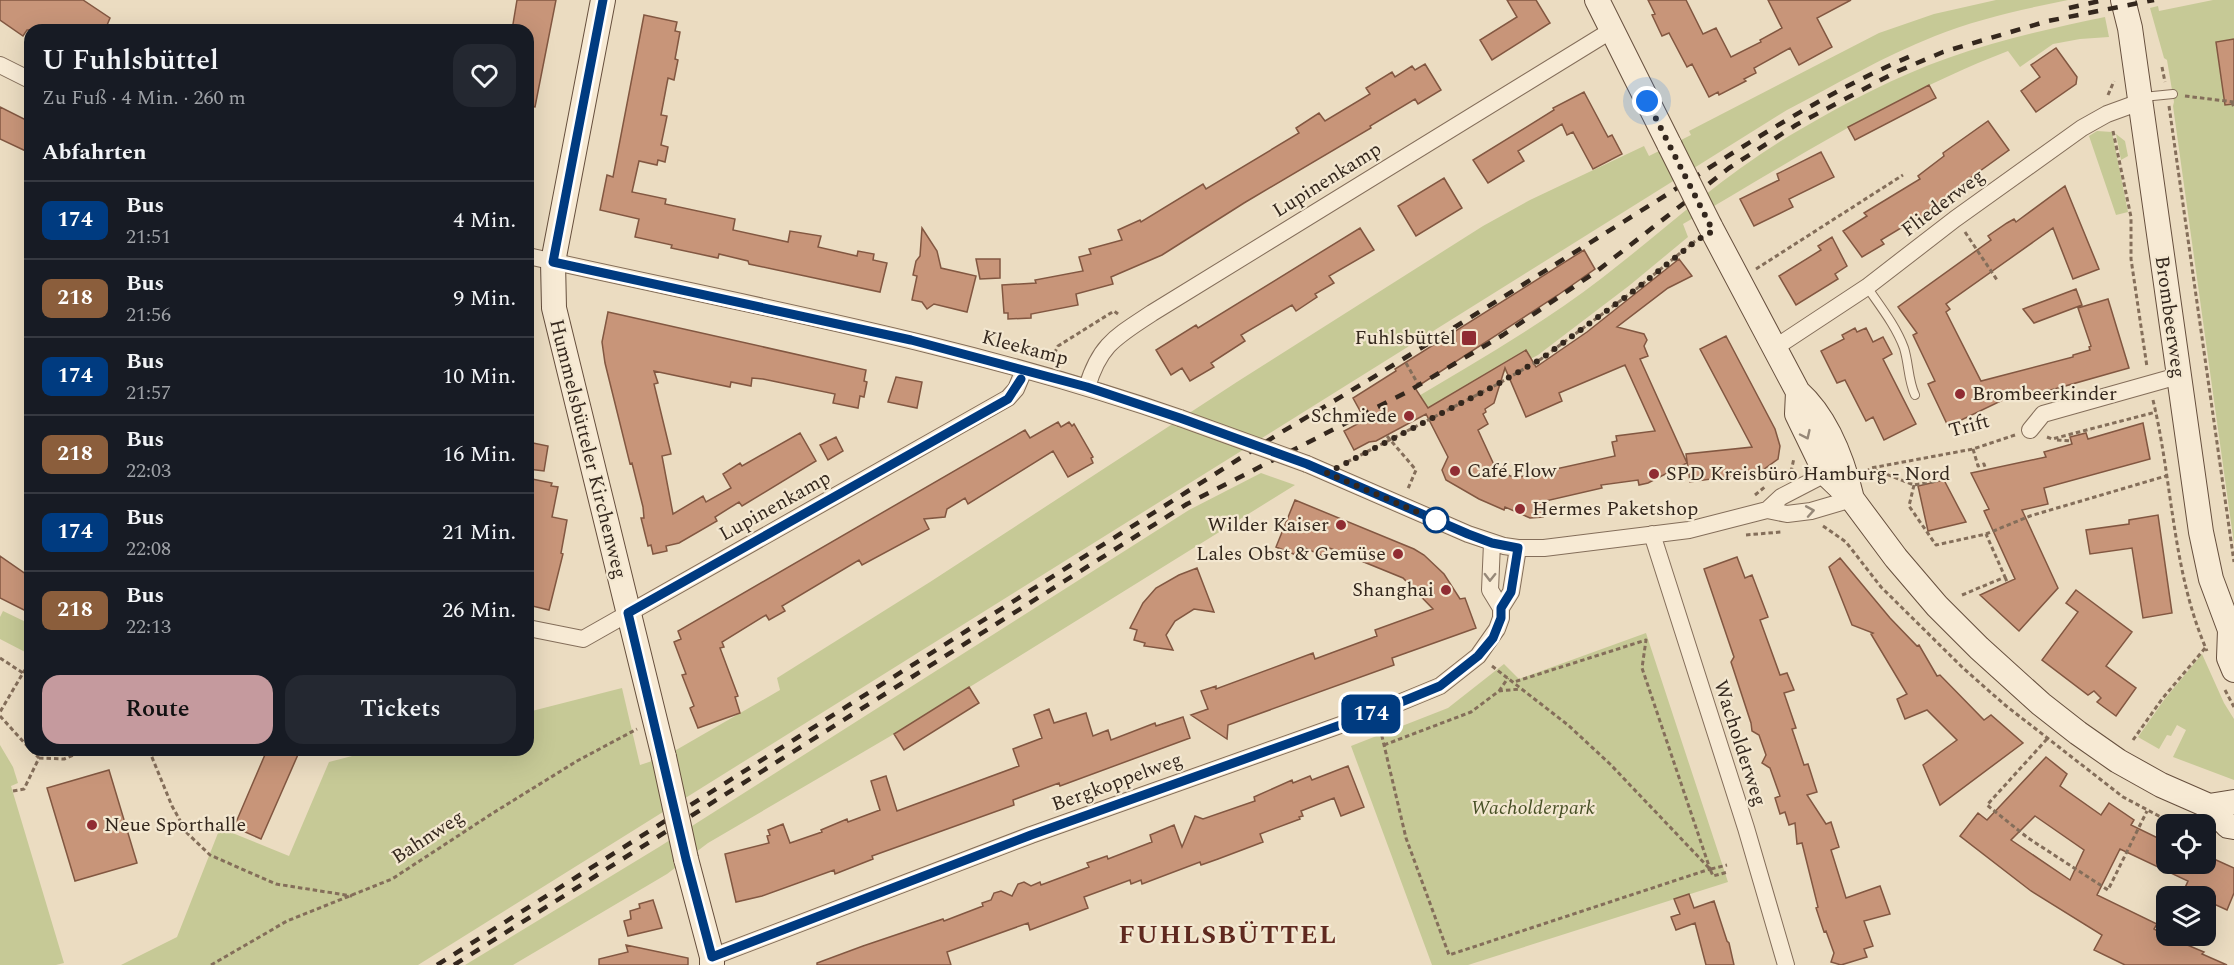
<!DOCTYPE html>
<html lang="de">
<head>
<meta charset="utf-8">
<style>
	:root { --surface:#171b24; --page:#242831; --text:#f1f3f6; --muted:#9ea1a6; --line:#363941; --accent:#c59a9e }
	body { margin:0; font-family:Spectral,serif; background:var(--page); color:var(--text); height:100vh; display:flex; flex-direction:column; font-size:22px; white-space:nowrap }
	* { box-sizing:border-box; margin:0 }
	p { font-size:20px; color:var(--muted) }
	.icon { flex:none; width:33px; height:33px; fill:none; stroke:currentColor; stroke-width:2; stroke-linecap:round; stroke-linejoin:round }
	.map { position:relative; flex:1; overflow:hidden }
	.side { position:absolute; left:24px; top:24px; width:510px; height:732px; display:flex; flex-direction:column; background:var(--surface); border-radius:18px; box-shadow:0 6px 24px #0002 }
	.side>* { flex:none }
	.badge { padding:0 12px; border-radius:9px; font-size:21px; line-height:39px }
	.controls { position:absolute; left:2156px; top:814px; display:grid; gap:12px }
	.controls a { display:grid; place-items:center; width:60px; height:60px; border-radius:12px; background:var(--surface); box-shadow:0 6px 24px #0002; font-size:30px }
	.you { position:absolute; width:30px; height:30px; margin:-15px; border:4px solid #fff; border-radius:50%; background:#1a73e8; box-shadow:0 0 0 9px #1a73e833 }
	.map>.badge { position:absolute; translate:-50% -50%; box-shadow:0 0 0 3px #fff }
	h2 { padding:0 18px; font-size:22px; line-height:54px }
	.round { display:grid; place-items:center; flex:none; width:63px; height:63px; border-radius:18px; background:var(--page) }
	.headline { display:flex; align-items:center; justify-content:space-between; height:102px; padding:0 18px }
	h1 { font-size:28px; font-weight:600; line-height:45px }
	.button { display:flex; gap:12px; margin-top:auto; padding:12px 18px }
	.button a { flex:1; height:69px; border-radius:18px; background:var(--accent); color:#111; font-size:24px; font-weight:600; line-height:69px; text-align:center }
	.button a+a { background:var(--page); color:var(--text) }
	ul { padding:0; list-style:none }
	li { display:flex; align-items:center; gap:18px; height:78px; padding:0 18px; border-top:2px solid var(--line) }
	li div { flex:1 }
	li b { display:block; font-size:22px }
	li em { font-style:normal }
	li .badge { min-width:66px; font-weight:700; text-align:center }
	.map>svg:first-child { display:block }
</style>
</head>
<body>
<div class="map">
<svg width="2234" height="965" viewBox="0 0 2234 965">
	<rect width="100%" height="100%" fill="#ebdcc1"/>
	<path fill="#c6c996" d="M1996 0H2068C2024 9 1977 19 1935 36 1884 56 1835 85 1787 110L418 965H121L177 937 220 828 289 856 329 762 375 750H528V712L622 688 640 765 664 757 780 690 777 678 930 582 1240 380 1483 226 1530 200 1644 146 1649 156 1691 135 1689 131 1879 33 1934 14Z
		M2213 0H2234V544L2173 106 2174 102 2167 60 2164 58 2150 8 2158 6 2159 11Z
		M2105 17 2109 37 2080 39 2053 44 2020 67 2008 51C1893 95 1789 163 1683 224L1688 237 1630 285 1538 355 1417 418 1407 403C1473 364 1541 325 1602 278 1667 228 1728 170 1801 129 1847 102 1897 76 1948 58 1999 40 2052 28 2105 17Z
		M2097 131 2112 132 2128 212 2116 215 2089 136Z
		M2116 134 2125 141 2128 156 2121 160Z
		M1261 473 1295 485 894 734 708 843 667 874 513 965H465L659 847 1189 510Z
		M3 611 30 624V648L27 653 0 639V617Z
		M1646 633 1728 882 1468 965H1432L1351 746 1448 708 1504 664 1519 679Z
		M2202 654 2224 703 2234 719V780L2173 757 2186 730 2177 725 2171 736 2167 735 2159 749 2138 737 2164 700Z
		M0 745 13 767 18 783 11 786 64 963 56 965H0Z"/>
	<path fill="#c89579" stroke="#825741" stroke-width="1.5" fill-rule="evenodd" d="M0 0H83L110 18 105 30H27L23 36 0 20Z
		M517 0H556L535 107 528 106V30H512Z
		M1507 0H1536L1550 23 1492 60 1480 40 1517 17Z
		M1648 0H1686L1703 34 1716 28 1731 57 1761 42 1760 40 1782 28 1768 0H1851L1817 18 1832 47 1799 65 1790 48 1754 68 1756 73 1744 79 1746 81 1719 95 1718 92 1709 97 1692 64 1687 67 1669 33 1662 36 1652 15 1655 14Z
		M644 15 677 22 675 31 680 32 675 59 678 60 674 80 668 78 661 115 667 116 661 145 668 147 665 162 658 160 657 165 639 161 632 192 666 199 665 204 735 219 733 230 788 242 790 231 821 236 818 247 857 256 858 251 874 254 873 260 887 263 880 292 749 264 748 261 719 254 718 258 671 248 672 245 635 237 639 219 600 210 607 175 613 177Z
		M2234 39V104L2225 105 2216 42Z
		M2056 48 2077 77 2076 84 2036 112 2021 91 2040 77 2031 65Z
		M1425 64 1441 90 1418 104 1415 99 1370 126 1371 128 1244 203 1162 255 1111 277 1113 284 1076 294 1078 305 1031 314V318L1008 319V313H1004L1002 285 1036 283 1035 280 1083 271 1079 257 1091 254 1089 249 1122 240 1118 230 1140 220 1141 222 1203 184 1206 189 1299 133 1296 128 1319 113 1325 121 1370 94 1366 88 1392 72 1395 77 1412 66 1415 70Z
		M1929 85 1936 98 1855 140 1848 127Z
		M1584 92 1608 137 1612 135 1622 154 1593 169 1573 132 1567 135 1562 124 1518 151 1524 161 1488 183 1473 160 1554 110 1553 108Z
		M0 107 30 122V153L0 139Z
		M1988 121 2009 150 1955 189 1957 191 1936 207 1881 240 1884 244 1862 257 1843 231 1867 216 1864 213 1920 179 1918 176 1944 156 1943 153Z
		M1821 152 1834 177 1789 199 1793 207 1754 226 1740 199 1779 180 1777 174Z
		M1444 178 1462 208 1416 236 1398 206Z
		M2065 186 2099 269 2073 279 2053 228 1946 304 1950 309 1946 312 1981 381 2073 357V355L2090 350 2089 347 2091 346 2078 308 2108 299 2129 368 2012 401 2011 396 1953 424H1947L1928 384 1935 381 1913 335 1917 333 1898 307 1991 240 1988 236 2007 223 2014 219 2016 222Z
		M922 228 937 251 941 268 976 276 967 312 934 304 927 309 922 302 912 300 917 276 913 275 916 261 920 256Z
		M1360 228 1374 250 1329 276 1334 283 1315 294 1317 297 1296 311 1292 305 1241 335 1245 341 1211 363 1214 367 1190 381 1182 368 1171 375 1156 350 1196 325 1198 328Z
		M1832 237 1847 266 1835 274 1838 279 1796 305 1779 276 1821 250 1818 246Z
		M1584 250 1595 269 1558 295 1415 388 1428 408 1526 350 1536 367 1587 332 1679 259 1692 276 1668 288 1617 327 1644 334 1647 340 1644 346 1648 356 1640 359 1687 463 1648 483 1639 485 1638 480 1601 485 1602 488 1541 502 1543 517 1530 518 1505 507 1504 510 1479 499 1446 480 1442 470 1448 457 1426 414 1376 441 1369 442 1354 450 1344 431 1365 420 1353 398 1396 371 1395 369ZM1625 365 1655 431 1616 436 1617 441 1612 442 1615 456 1515 478 1494 469 1495 467 1478 430 1488 424 1483 414 1486 412 1485 409 1494 403 1505 368 1526 417 1562 401 1559 393Z
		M976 259H1000V278L980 279Z
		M2076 289 2082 305 2034 323 2023 309Z
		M608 312 866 370 864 381 867 382 864 397 860 396 858 408 833 403 835 394 763 379 752 378 751 386 731 382 730 387 654 371 658 383 654 384 671 454 662 456 673 514 703 496 706 502 731 488 723 474 740 463 742 466 800 433 816 461 742 506 739 502 715 517 717 521 679 543 666 546 667 551 653 554 651 545 648 546 641 518H644L643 507 632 463 630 464 605 363 602 342Z
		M1855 328 1857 332 1866 328 1873 342 1883 337 1892 354 1883 359 1916 424 1884 440 1873 417 1866 421 1845 380 1837 383 1821 351 1844 339 1842 335Z
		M1726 336 1775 429 1780 446 1778 459 1760 472 1690 482 1686 454 1752 447 1700 349Z
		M896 377 922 382 917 408 888 402Z
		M1058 422 1061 427 1069 422 1072 426 1074 424 1093 457 1091 458 1093 463 1068 477 1053 451 968 504 965 498 947 509 945 517 924 519 929 529 862 565 859 560 782 606 785 611 769 620 766 615 722 642 724 647 720 648 738 696 735 697 740 713 698 728 690 708 694 706 682 675 686 674 674 642 681 639 678 631 1025 430 1030 438Z
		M2143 423 2150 459 2044 488 2048 504 2022 510 2058 588 2019 631 1980 595 2015 579 1984 511 1989 509 1971 473 2046 457 2044 452 2072 444 2070 437 2086 433 2088 439Z
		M836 437 843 451 828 460 820 445Z
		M528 442 548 446 544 471 528 469Z
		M532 479 552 483 551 486 558 487 552 517 567 520 561 553 563 554 549 610 528 605V498Z
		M1944 480 1966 522 1928 531 1918 486Z
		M1295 500 1414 549 1424 555 1444 574 1460 599 1465 598 1476 628 1392 658 1394 665 1228 725 1227 739 1191 715 1208 709 1201 691 1216 686V689L1313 653 1315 659 1377 636 1375 630 1433 609 1403 578 1327 547 1323 556 1305 548 1301 557 1276 547Z
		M2158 515 2172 613 2143 618 2132 548 2090 554 2086 530 2129 524V520Z
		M0 556 30 577V613L0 598Z
		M1737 557 1745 578 1752 575 1768 617 1760 620 1780 675 1787 673 1794 690 1784 693 1796 728 1792 729 1804 765 1808 764 1817 792 1807 795 1826 824 1831 822 1839 847 1831 850 1846 898 1880 886 1890 914 1864 921 1873 946 1864 949 1867 957 1841 965 1831 962 1834 953 1826 931 1824 932 1816 908 1818 907 1802 843 1797 844 1795 823 1789 825 1785 812 1780 814 1775 798 1780 796 1770 768 1762 763 1766 755 1759 735 1752 731 1751 723 1731 662 1734 657 1704 569Z
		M1840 558 1890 618 1917 646 1919 645 1937 676 1940 675 1984 720 1991 715 2023 743 1940 805 1923 765 1957 740 1927 710 1905 719 1897 699 1907 694 1871 634 1873 633 1852 625 1829 567Z
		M1197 568 1214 612 1194 609 1175 621 1166 635 1173 650 1144 646 1145 643 1134 640 1137 630 1130 628 1143 603 1156 588 1179 575Z
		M2076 590 2132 632 2106 666 2136 688 2116 716 2097 702 2101 698 2094 691 2088 695 2042 660 2078 612 2066 603Z
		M969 687 979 703 904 750 894 734Z
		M1049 709 1054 723 1086 713 1093 736 1108 730 1111 740 1155 723 1156 726 1183 717 1190 738 1060 786 1059 783 1013 800 1014 805 872 856 873 859 835 874 834 870 762 896 736 902 725 854 769 843 767 836 770 835 768 830 783 824 790 843 822 832 821 830 847 819 848 822 880 810 871 781 886 776 897 811 1019 766 1013 749 1042 738 1034 715Z
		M267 750H300L261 839 234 827Z
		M2046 757 2067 774 2060 786 2101 815 2109 803 2134 820 2131 825 2166 842V864H2205V855L2234 868V893L2227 910 2205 900V897H2199L2184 890 2188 881 2120 849 2097 895 2157 924 2154 929 2166 936 2204 952 2202 954 2227 965H2125L2094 950 2102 935 2031 891 1960 836 1978 813 1987 820ZM2035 816 2084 850 2070 880 2011 840Z
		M1348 766 1364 807 1341 816 1334 798 1301 811 1303 816 1299 817 1300 819 1260 834 1263 842 1218 859 1201 865 1200 862 1142 884 1141 880 1131 884 1130 880 1084 897 1088 908 1030 930 1028 923 947 952 951 965H817V963L863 946 943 919 944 921 983 906 982 903 991 900 994 893 1001 891 1012 896 1018 884 1024 882 1031 886 1040 882 1041 885 1089 867 1087 863 1107 856 1108 859 1152 842 1150 835 1174 825 1182 847 1195 816 1203 819 1255 801 1254 797 1292 780 1293 783 1310 776 1312 780Z
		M109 770 137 863 75 881 47 788Z
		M1689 894 1694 908 1714 901 1727 941 1729 943 1734 965H1706L1695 923 1676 930 1671 917 1680 914 1674 899Z
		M653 900 662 928 628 936 624 921 631 919 630 911 640 908 639 904Z
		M626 945 688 958V965H599V959L628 952Z"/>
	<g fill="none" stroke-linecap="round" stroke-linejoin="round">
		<defs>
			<path id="lane" d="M2143 97 2173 94
				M1867 287C1880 306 1896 326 1904 348 1909 364 1908 380 1915 395"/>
			<path id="street" d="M0 65 30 80
				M528 256C747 305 968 344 1180 418
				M1776 347 1867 287 1955 219 2082 128 2107 114 2140 102
				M1087 387C1100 344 1116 337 1152 313L1612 30
				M2030 430 2043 414 2178 376
				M1307 464 1468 534 1504 546 1518 548H1544L1689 530 1767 510 1787 514 1811 511 1852 499
				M1767 510 1781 497 1835 469
				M1652 534 1746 828 1786 965
				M1501 608 1511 592 1518 548
				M528 628 583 639 1008 398 1016 389 1024 370
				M712 957 1031 835 1377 712 1440 686 1478 656 1497 629 1501 618V608L1490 590 1492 543"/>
			<path id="secondary" d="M603 0 553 262 554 308 664 757
				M1597 0 1670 146
				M2123 0 2130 28 2201 532 2211 579 2230 630 2229 658 2234 670
				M1710 226 1798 392C1828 419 1843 461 1852 499
				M1798 392 1797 414 1826 474 1852 499 1896 558 1937 606 1979 648 2041 704 2078 733 2118 761 2161 785 2209 806 2228 826 2234 827
				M2209 806 2234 802
				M686 859 712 957V965"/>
		</defs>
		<use href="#lane" stroke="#846e5a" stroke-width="10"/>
		<use href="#street" stroke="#846e5a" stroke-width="18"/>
		<use href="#secondary" stroke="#664f3d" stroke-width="26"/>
		<path stroke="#846e5a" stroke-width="3" stroke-dasharray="4.5 3" stroke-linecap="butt" d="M2162 67 2165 82
			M2108 95 2114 81
			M2185 96 2234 102
			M2232 102 2234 108
			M2169 106 2234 562
			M2113 131 2131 217V259L2147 367
			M1965 232 1997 280
			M1756 269 1903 175
			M1051 360 1058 346 1114 311 1118 314
			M1406 363 1418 384
			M2153 400C2173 484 2172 571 2207 651
			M1387 436 1416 470 1407 491
			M2047 437 2052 439 2156 412
			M2057 440 2071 441
			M1973 449 1978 466 1984 464 1986 470
			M1347 462 1496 385 1541 359 1635 290 1695 241
			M1873 469 1914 485 1937 481
			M1791 472 1794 458
			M1866 472 1871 468 1973 449 2015 435
			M1914 485 1909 506 1936 545 1986 534 2030 516 2166 476
			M1755 495 1766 486
			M1823 526 1846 542 1881 587 1963 668 2005 705 2123 797 2176 825
			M1746 535 1781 532
			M2005 577 2007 582
			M1962 595 2005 577 1986 534
			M0 658 23 673 0 712
			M1492 666 1568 725 1610 764 1710 869 1713 876 1728 872
			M23 673 30 662
			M2225 690 2234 707
			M1499 691 1508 678
			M0 716 30 749
			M1380 728 1406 838 1449 955 1710 869 1642 668 1646 640 1514 682
			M2047 739 1987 805 2028 838 2108 890 2147 811
			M2133 740 2162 699 2206 647
			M1384 745 1471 712 1499 691 1520 689
			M149 750 172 806 187 833 210 855 276 884 352 896
			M39 758 64 759 86 750
			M13 791 24 789 39 758 31 750
			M1711 869 1727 865
			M211 965 287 921 392 879 493 813 577 761 637 729"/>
		<use href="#lane" stroke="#f7ead4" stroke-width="8"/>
		<use href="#street" stroke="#f7ead4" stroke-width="16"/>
		<use href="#secondary" stroke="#f7ead4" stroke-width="24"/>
		<path stroke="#34271d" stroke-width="4.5" stroke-dasharray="10 10" stroke-linecap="butt" d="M2069 8 2104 0
			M437 965 1280 433C1406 359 1530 280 1655 202 1738 150 1821 94 1911 56
			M454 965 1187 504 1407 392 1503 335 1597 271 1729 168 1796 125 1896 72 1943 52 2048 21 2154 0"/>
		<defs>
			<path id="street-bridge" d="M1180 418 1307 464"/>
			<path id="secondary-bridge" d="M1670 146 1710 226
				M664 757 686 859"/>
		</defs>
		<use href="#street-bridge" stroke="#846e5a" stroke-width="18" stroke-linecap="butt"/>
		<use href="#secondary-bridge" stroke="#664f3d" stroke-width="26" stroke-linecap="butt"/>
		<use href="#street-bridge" stroke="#f7ead4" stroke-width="16"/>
		<use href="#secondary-bridge" stroke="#f7ead4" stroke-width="24"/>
	</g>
	<defs><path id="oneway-chevron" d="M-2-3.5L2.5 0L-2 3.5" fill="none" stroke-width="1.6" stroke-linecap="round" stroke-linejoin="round" transform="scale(1.5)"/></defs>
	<g stroke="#968878">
		<use href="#oneway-chevron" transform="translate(1806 435) rotate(65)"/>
		<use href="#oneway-chevron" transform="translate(1810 511) rotate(-10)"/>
		<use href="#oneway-chevron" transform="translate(1490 577) rotate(91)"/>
	</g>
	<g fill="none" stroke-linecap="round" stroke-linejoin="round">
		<defs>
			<path id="line" d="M603 0 553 262 911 340 1087 387 1180 418 1307 464 1468 534 1492 543 1518 548 1511 592 1501 608V618L1493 638 1478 656 1440 686 1377 712 1031 835 712 957 686 859 628 613 1008 399 1021 379"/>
		</defs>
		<use href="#line" stroke="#fff" stroke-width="14"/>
		<use href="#line" stroke="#003b80" stroke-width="9"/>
		<path stroke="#34271d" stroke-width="6" stroke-dasharray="0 10.8" d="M1436 520 1327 473 1496 385 1541 359 1635 290 1697 240 1713 231 1647 101"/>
	</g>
	<g fill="#902d33" stroke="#f3e7d0" stroke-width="2">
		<rect x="1461" y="330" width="16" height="16" rx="3"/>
		<circle cx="1960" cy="394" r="6"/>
		<circle cx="1409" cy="416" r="6"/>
		<circle cx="1455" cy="471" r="6"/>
		<circle cx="1654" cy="474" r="6"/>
		<circle cx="1520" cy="509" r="6"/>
		<circle cx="1341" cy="525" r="6"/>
		<circle cx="1398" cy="554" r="6"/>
		<circle cx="1446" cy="590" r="6"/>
		<circle cx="92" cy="825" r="6"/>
	</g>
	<circle fill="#fff" stroke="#003b80" stroke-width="3" cx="1436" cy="520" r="12"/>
	<g text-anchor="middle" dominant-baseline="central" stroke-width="4.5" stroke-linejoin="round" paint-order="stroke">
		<g font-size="20" fill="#34271d" stroke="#f3e7d0">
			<text transform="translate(1327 180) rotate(-32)">Lupinenkamp</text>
			<text transform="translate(1943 203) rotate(-37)">Fliederweg</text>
			<text transform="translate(2170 317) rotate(82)">Brombeerweg</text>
			<text transform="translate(1025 348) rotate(15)">Kleekamp</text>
			<text transform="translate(1969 426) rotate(-15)">Trift</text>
			<text transform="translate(588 449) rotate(76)">Hummelsbütteler Kirchenweg</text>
			<text transform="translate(775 506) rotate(-29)">Lupinenkamp</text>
			<text transform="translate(1740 743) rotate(72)">Wacholderweg</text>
			<text transform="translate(1117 782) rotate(-20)">Bergkoppelweg</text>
			<text transform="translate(428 837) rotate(-33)">Bahnweg</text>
		</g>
		<g font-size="20" fill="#34271d" stroke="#f3e7d0" text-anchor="end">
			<text x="1456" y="338">Fuhlsbüttel</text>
			<text x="1972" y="394" text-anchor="start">Brombeerkinder</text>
			<text x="1397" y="416">Schmiede</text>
			<text x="1467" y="471" text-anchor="start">Café Flow</text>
			<text x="1666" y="474" text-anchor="start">SPD Kreisbüro Hamburg - Nord</text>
			<text x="1532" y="509" text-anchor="start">Hermes Paketshop</text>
			<text x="1329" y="525">Wilder Kaiser</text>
			<text x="1386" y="554">Lales Obst &amp; Gemüse</text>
			<text x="1434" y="590">Shanghai</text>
			<text x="104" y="825" text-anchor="start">Neue Sporthalle</text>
		</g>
		<g font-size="20" font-style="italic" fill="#475025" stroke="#f3e7d0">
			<text x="1533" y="808">Wacholderpark</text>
		</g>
		<g font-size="26" font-weight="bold" letter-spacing="1.5" fill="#5f291f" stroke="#f3e7d0">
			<text x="1228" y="935">FUHLSBÜTTEL</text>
		</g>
	</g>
</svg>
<div class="controls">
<a><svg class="icon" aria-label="locate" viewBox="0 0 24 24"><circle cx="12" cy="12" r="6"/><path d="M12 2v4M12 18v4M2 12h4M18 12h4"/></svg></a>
<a><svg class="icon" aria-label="layers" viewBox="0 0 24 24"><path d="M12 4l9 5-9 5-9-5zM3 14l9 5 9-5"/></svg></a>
</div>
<div class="you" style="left:1647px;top:101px"></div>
<b class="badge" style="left:1371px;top:714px;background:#003b80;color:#fff">174</b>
<section class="side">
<div class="headline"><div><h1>U Fuhlsbüttel</h1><p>Zu Fuß · 4 Min. · 260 m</p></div><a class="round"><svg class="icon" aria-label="heart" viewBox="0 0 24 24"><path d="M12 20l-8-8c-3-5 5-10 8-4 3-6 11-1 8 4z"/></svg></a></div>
<h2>Abfahrten</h2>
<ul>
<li><span class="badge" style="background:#003b80;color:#fff">174</span><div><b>Bus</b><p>21:51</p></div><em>4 Min.</em></li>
<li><span class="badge" style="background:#8b5e3c;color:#fff">218</span><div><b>Bus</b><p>21:56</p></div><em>9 Min.</em></li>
<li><span class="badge" style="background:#003b80;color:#fff">174</span><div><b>Bus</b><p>21:57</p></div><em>10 Min.</em></li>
<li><span class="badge" style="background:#8b5e3c;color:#fff">218</span><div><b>Bus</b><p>22:03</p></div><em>16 Min.</em></li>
<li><span class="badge" style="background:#003b80;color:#fff">174</span><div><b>Bus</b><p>22:08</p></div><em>21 Min.</em></li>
<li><span class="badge" style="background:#8b5e3c;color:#fff">218</span><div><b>Bus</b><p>22:13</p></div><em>26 Min.</em></li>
</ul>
<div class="button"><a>Route</a><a>Tickets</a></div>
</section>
</div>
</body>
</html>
